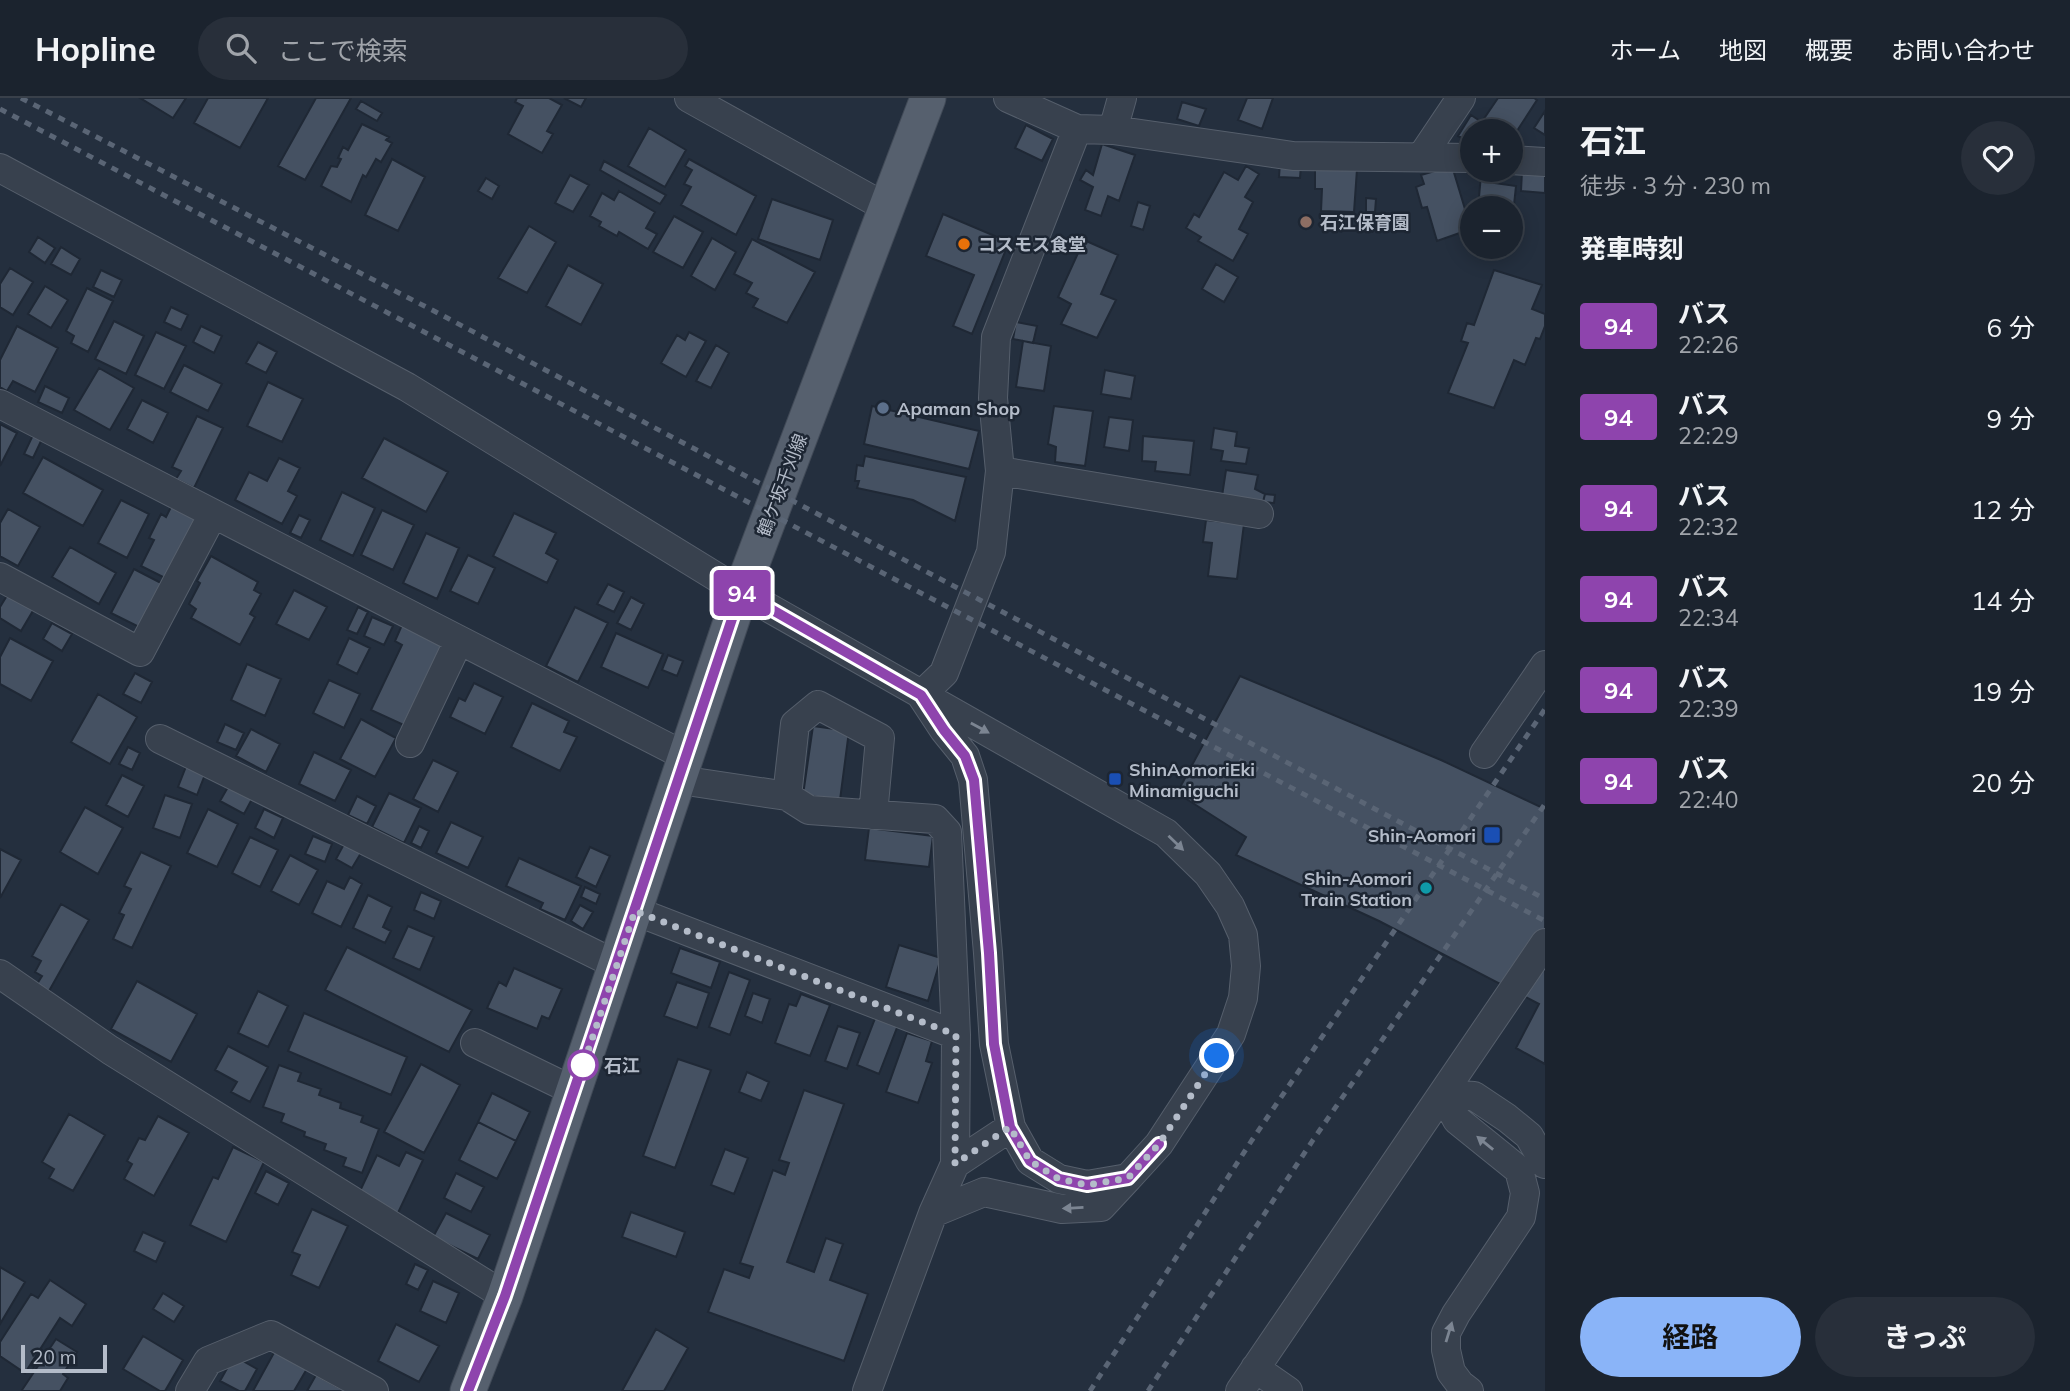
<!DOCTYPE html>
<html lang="ja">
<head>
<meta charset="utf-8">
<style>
	:root { --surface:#1b232e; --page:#282f3a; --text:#f1f3f6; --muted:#a0a4aa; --line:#39404a; --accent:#8ab4f8 }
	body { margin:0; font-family:Mulish,"Noto Sans JP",sans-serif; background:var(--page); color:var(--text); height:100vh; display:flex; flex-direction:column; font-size:26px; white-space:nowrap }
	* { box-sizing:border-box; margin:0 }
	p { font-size:23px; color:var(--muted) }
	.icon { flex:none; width:38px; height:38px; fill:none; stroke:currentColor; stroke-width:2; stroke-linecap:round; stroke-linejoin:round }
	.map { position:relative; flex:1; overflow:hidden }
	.sheet { display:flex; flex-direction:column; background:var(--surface); width:525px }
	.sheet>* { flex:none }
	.badge { padding:0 14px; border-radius:5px; font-size:24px; line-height:46px }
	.fabs { position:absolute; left:1460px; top:21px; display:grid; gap:14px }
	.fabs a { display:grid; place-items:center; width:63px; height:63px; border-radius:50%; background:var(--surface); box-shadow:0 4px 18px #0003,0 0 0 2px var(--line); font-size:35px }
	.scale { position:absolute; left:21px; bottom:18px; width:86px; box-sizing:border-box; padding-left:7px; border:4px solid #b4bcc9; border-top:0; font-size:19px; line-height:24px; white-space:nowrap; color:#b4bcc9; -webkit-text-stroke:5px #1d2633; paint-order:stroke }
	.you { position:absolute; width:35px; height:35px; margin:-18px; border:5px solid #fff; border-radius:50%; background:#1a73e8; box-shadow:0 0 0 10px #1a73e833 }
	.map>.badge { position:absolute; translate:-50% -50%; box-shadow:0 0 0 4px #fff }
	h2 { padding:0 35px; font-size:26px; line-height:63px }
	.round { display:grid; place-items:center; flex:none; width:74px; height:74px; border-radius:37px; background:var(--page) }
	.head { display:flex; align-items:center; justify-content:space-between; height:119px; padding:0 35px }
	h1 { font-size:33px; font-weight:700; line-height:52px }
	.button { display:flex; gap:14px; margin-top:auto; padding:14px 35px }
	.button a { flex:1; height:80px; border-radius:42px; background:var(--accent); color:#111; font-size:28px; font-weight:700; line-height:80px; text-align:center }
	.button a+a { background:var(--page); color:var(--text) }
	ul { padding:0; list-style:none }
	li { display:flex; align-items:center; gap:21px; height:91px; padding:0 35px }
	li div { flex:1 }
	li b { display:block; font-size:26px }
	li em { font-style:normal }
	li .badge { min-width:77px; font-weight:700; text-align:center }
	header { display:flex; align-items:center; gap:42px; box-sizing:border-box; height:98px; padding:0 35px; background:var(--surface); border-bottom:2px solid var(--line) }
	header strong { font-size:33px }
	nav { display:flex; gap:38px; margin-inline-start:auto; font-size:24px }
	.search { width:490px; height:63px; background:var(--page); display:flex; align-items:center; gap:18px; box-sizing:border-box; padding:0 24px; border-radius:38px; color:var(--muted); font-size:26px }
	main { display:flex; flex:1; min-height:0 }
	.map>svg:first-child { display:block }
</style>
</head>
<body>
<header>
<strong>Hopline</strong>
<div class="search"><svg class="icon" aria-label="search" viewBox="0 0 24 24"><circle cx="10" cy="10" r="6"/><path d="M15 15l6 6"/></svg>ここで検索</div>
<nav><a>ホーム</a><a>地図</a><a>概要</a><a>お問い合わせ</a></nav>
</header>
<main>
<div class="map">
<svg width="1545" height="1293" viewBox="0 0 1545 1293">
	<rect width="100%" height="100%" fill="#242f3e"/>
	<path fill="#455162" stroke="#1f2835" stroke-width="2" d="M140 0H186L173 20Z
		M208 0H268L240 50 194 25Z
		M316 0H351L305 82 278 68Z
		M517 0H549L562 7 547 33 553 36 542 55 508 36 523 8 515 4Z
		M564 0H586L581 9Z
		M1247 0H1273L1262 31 1238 22Z
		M1498 0H1534L1537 2 1515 36 1506 32 1505 33H1489L1479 28Z
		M361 3 382 15 377 23 356 11Z
		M1182 4 1206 11 1199 28 1177 21Z
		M1545 13V37L1534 30Z
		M1471 17 1480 23 1474 33H1472L1468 43 1458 38Z
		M362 26 389 39 386 42 392 45 381 64 376 61 366 79 363 77 351 104 321 88 331 68 337 69 341 61 338 60 343 49 348 52Z
		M1026 27 1053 41 1042 63 1015 50Z
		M649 30 686 52 665 89 628 68Z
		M1102 46 1135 57 1119 103 1108 98 1101 118 1085 112 1093 89 1080 82 1086 72 1093 77Z
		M392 61 425 79 398 133 365 117Z
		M689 61 756 98 736 137 681 107 691 89 684 86 692 72 685 68Z
		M604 63 666 97 660 106 600 72Z
		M1280 65 1301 67 1300 80 1279 79Z
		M1246 68 1259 76 1245 99 1253 104 1239 131 1248 136 1233 163 1198 143 1201 139 1186 130 1194 116 1199 119 1224 74 1238 82Z
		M1452 68 1471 131 1437 143 1427 109 1422 110 1416 89 1424 86 1421 77Z
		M1315 69 1357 71 1354 114 1321 113 1322 91H1315Z
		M1522 73 1545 75V95L1521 93Z
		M570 77 589 87 573 114 555 105Z
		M1481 77H1495L1494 85 1516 88 1512 126H1510V110H1478Z
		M486 80 499 88 492 101 478 93Z
		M619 93 655 114 646 130 657 136 648 151 619 134 617 138 599 128 601 124 590 118 602 95 614 102Z
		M1366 100 1376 101 1375 114H1366Z
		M772 101 833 122 820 162 758 141Z
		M1138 104 1150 108 1143 132 1131 128Z
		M943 116 1009 144 972 236 953 228 974 177 926 158Z
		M674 118 703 134 683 170 653 154Z
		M529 128 556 144 527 195 498 180Z
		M38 139 55 150 45 165 29 154Z
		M712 140 736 154 715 192 691 178Z
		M752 141 815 174 787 225 753 209 758 201 746 195 752 185 734 176Z
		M1084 142 1118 157 1101 196 1116 202 1097 240 1061 226 1071 206 1058 199Z
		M61 149 80 161 71 177 51 166Z
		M1216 166 1238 179 1224 204 1202 191Z
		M568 167 603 186 581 227 546 208Z
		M10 170 33 184 13 217 0 209V186Z
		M101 172 122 182 114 199 93 189Z
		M1494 172 1542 187 1532 211 1545 216V228L1540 241 1536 240 1525 267 1514 262 1494 310 1448 295 1468 245 1461 243 1467 225 1474 227Z
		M45 188 68 202 51 230 28 216Z
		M87 190 113 203 88 254 71 245 74 238 66 233Z
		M171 209 188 217 181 232 164 224Z
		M114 223 144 238 126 276 95 261Z
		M1016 224 1037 228 1033 245 1013 241Z
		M17 228 58 250 35 294 13 283 7 293 0 289V262Z
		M201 228 222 238 214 255 193 244Z
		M156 234 186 248 164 291 135 277Z
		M689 234 706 243 686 279 661 265 677 237 685 242Z
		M1023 243 1051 248 1044 293 1016 289Z
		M258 244 277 254 266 275 246 265Z
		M716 247 729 255 711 290 696 283Z
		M184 267 222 286 208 313 170 294Z
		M99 270 134 290 110 332 74 312Z
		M1105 272 1135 278 1131 301 1101 296Z
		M268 284 303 301 282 344 247 328Z
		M45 288 69 300 62 315 38 304Z
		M142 302 168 315 153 345 127 331Z
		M872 308 979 333 969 371 864 346Z
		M1054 308 1093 313 1085 368 1055 364 1056 349 1048 346Z
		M197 318 223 330 194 390 176 381 181 373 172 369Z
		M1109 319 1133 322 1129 353 1104 349Z
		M0 326 17 335 0 368Z
		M1214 330 1237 334 1235 348 1249 350 1246 366 1221 363 1223 353 1211 351Z
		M33 337 42 341 33 360 24 356Z
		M1143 338 1194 343 1190 377 1155 373 1156 364 1142 363Z
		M384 340 448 374 426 414 362 380Z
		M865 358 966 379 955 423 913 402 857 390 859 383H855L857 367 863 368Z
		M43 359 103 392 83 428 23 395Z
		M279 360 300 370 288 393 297 398 282 426 235 402 249 374 267 383Z
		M1226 372 1258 377 1255 391 1265 396 1263 404 1222 398Z
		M342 394 375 410 353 458 320 442Z
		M1265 396 1275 397 1274 405 1263 404Z
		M121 402 149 416 127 460 98 445Z
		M172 407 196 420 165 480 141 468 154 442 149 440 161 416 166 419Z
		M8 411 40 429 18 468 0 458V425Z
		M382 412 414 427 393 472 361 457Z
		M514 415 556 435 546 455 558 462 547 485 493 458Z
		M299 417 310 422 301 440 290 435Z
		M1206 422 1244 426 1237 481 1208 478 1212 445 1203 444Z
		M426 435 459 450 437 501 403 485Z
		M70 449 116 475 99 506 52 479Z
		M468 457 495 470 478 506 450 493Z
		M211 458 258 484 254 492 261 496 250 516 255 519 240 547 191 520 196 511 189 506 200 485 197 483Z
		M134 471 163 486 141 530 111 515Z
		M608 486 624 494 614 514 597 506Z
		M294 492 327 509 309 542 276 526Z
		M8 496 34 511 21 533 0 520V509Z
		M631 499 644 506 631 532 617 525Z
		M358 509 368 514 357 536 347 532Z
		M575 509 608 525 578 584 546 568Z
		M372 519 393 528 384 547 364 538Z
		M52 525 72 536 62 553 43 541Z
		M402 527 447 548 408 629 371 612 402 547 395 543Z
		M616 535 663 556 648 590 601 569Z
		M10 540 53 563 31 603 0 586V559Z
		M349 540 370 550 357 576 337 566Z
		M668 557 683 563 677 578 662 572Z
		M247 566 281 581 265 618 231 602Z
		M135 575 152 584 141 605 123 596Z
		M1240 578 1441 662 1545 711V966L1516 950 1539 906 1379 823 1236 757 1246 739 1177 695Z
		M329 582 360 596 344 630 313 615Z
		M474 585 503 599 485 636 450 619 459 600 465 603Z
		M98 596 137 619 110 666 71 644Z
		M532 605 569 623 564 634 577 639 560 673 511 649Z
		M361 621 396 640 375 679 340 661Z
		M225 626 244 635 236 652 217 644Z
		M813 628 849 633 840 702 803 697Z
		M251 631 280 646 266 674 236 658Z
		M128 649 140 655 132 672 119 666Z
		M314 654 351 672 335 703 299 686Z
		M433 662 458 674 438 714 413 701Z
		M187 666 206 674 197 697 178 689Z
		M122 677 144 688 128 719 106 707Z
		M228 689 252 701 244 716 220 703Z
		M389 695 421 710 404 745 372 729Z
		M165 697 192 706 180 740 153 730Z
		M357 698 376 708 367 726 348 717Z
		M85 709 123 730 98 776 60 754Z
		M208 711 238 726 217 769 187 755Z
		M264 711 283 720 274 740 255 730Z
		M451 724 483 739 468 770 436 755Z
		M419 728 429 733 421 750 411 745Z
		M869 730 933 738 929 769 865 762Z
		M313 738 332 746 325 764 305 756Z
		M250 739 278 752 260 789 232 775Z
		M344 746 361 755 352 770 336 761Z
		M590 749 610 758 596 789 576 779Z
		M0 751 21 762 0 800Z
		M141 754 171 768 132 850 113 841 124 817 119 815 131 791 124 788Z
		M290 757 318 772 299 807 271 793Z
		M519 760 581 788 565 822 540 811 543 805 506 788Z
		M350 779 362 786 341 829 312 815 327 783 344 791Z
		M585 789 600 796 596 806 581 799Z
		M421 794 441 803 434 821 414 812Z
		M368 797 392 809 383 829 391 833 385 845 353 830Z
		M61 806 89 822 49 893 37 886 42 878 35 874 41 863 32 858Z
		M580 807 593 814 583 831 571 823Z
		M408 828 434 839 420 872 393 860Z
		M899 847 941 860 928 903 886 889Z
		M347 849 472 912 449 954 325 892Z
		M680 850 720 864 711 890 671 875Z
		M514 870 562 891 549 921 542 918 537 931 487 910 499 884 506 888Z
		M729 874 750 882 730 937 709 929Z
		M137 883 197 916 171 964 111 931Z
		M677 884 709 895 697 930 664 918Z
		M258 893 288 908 268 949 238 935Z
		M753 895 770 901 762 925 745 918Z
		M801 896 830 907 810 958 775 945 789 906 796 908Z
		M304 915 407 959 391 997 288 953Z
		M876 918 898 927 879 976 857 967Z
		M838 928 860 935 847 971 825 963Z
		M907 935 932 943 926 963 932 965 918 1005 886 994Z
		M228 948 268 969 250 1004 231 994 237 984 215 972Z
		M678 961 711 972 675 1070 643 1058Z
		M421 966 460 987 424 1055 384 1034Z
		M279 967 301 975 298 983 321 991 319 997 341 1005 340 1010 363 1018 361 1024 379 1031 362 1075 343 1068 346 1060 324 1052 326 1046 304 1038 305 1034 281 1024 284 1016 263 1009Z
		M747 974 769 984 761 1003 739 994Z
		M804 992 844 1006 787 1164 814 1174 826 1140 843 1146 830 1182 868 1196 844 1263 708 1214 724 1171 749 1180 753 1169 740 1165 773 1072 785 1077 789 1065 779 1062Z
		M492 995 530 1014 516 1043 478 1024Z
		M69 1016 105 1037 73 1093 49 1080 54 1071 42 1064Z
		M158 1018 189 1035 154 1098 124 1081 132 1066 127 1063 139 1040 145 1042Z
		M478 1024 516 1043 497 1081 459 1062Z
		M233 1049 264 1064 226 1144 190 1127 213 1079 218 1081Z
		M725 1051 748 1060 734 1096 711 1087Z
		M406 1054 423 1062 397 1117 360 1093 377 1057 399 1068Z
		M266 1073 289 1085 278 1107 255 1095Z
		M456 1075 484 1089 471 1114 444 1100Z
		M312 1111 348 1128 319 1190 291 1177 300 1157 292 1154Z
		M631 1114 685 1134 676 1159 622 1139Z
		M446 1115 490 1137 478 1161 433 1139Z
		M143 1134 165 1144 156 1164 134 1153Z
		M415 1166 428 1172 418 1192 406 1186Z
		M0 1169 25 1184 0 1226Z
		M50 1182 86 1206 72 1228 60 1220 25 1275 0 1258V1244L31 1196 38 1200Z
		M433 1183 459 1195 446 1225 420 1213Z
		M163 1195 184 1208 174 1224 153 1211Z
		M396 1226 439 1248 419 1284 378 1263Z
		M656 1231 688 1250 664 1293H622Z
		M143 1238 183 1262 165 1293H160L123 1271Z
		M56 1241 77 1254 63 1276 68 1280 60 1293H24L22 1292Z
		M276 1251 308 1269 294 1293H253Z
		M234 1258 257 1271 245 1293H239L220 1283Z
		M316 1277 345 1293H307Z"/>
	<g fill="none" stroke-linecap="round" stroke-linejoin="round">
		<defs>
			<path id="minor" d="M689 0 887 110
				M1008 0 1077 31 1113 32 1293 58 1472 60
				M1113 32 1122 0
				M1422 58 1461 0
				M1510 62 1545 64
				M0 70 407 289 741 494 1166 735 1208 776 1230 808 1243 837 1246 868 1243 900 1231 936 1159 1046 1128 1080 1087 1087 1059 1081 1030 1063 1011 1029 994 946 988 855 973 682 965 658 944 632 921 597
				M0 306 687 659
				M1000 373 1259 416
				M0 479 140 554 213 416
				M921 597 944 575 991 454 1000 373 993 300 996 239 1077 31
				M160 641 617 867
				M410 645 459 542
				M1484 656 1545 567
				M680 682 787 698 809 712 935 721 947 734 956 937
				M787 698 795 626 818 607 880 640 873 717
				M635 813 956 937 955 1066
				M0 876 110 952 505 1198
				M475 945 574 993
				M1443 996 1457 1022 1519 1072 1525 1095 1521 1119 1456 1216 1446 1235V1252L1451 1274 1460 1286 1469 1293
				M1443 996 1474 998 1507 1020 1529 1038 1545 1066
				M933 1115 984 1094 1062 1111 1101 1109 1128 1080
				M1255 1270 1288 1293
				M190 1293 208 1263 271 1237 374 1293
				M867 1293 933 1115 955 1066 1011 1029
				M1240 1293 1545 845"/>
			<path id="major" d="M468 1293 505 1198 741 494 928 0"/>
		</defs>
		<use href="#minor" stroke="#565f6c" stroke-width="30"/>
		<use href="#major" stroke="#414a57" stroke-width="37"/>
		<use href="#minor" stroke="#38414e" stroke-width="28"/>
		<use href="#major" stroke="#56606e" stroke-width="35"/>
		<path stroke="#5a6575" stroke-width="5" stroke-dasharray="7 7" stroke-linecap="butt" d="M21 0 434 213 1545 801
			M0 11 1545 823
			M1090 1293 1252 1042 1545 611
			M1148 1293 1313 1042 1545 706"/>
	</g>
	<defs><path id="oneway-solid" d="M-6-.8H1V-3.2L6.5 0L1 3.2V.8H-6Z" transform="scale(1.75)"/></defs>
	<g fill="#7c8592">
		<use href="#oneway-solid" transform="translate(980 630) rotate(29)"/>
		<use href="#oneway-solid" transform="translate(1176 745) rotate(44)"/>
		<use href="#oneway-solid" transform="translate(1485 1045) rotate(-141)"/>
		<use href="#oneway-solid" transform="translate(1073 1110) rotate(177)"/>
		<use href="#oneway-solid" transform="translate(1449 1234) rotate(-73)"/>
	</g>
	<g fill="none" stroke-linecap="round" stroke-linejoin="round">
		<defs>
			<path id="line" d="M468 1293 505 1198 741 494 921 597 944 632 965 658 974 682 989 855 994 946 1010 1029 1030 1063 1059 1081 1087 1087 1128 1080 1159 1046"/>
		</defs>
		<use href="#line" stroke="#fff" stroke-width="16"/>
		<use href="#line" stroke="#8e44ad" stroke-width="10"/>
		<path stroke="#b4bcc9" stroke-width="7" stroke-dasharray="0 12.6" d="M583 967 582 971 635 813 956 937 955 1066 1010 1029 1030 1063 1059 1081 1087 1087 1128 1080 1159 1046 1217 958"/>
	</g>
	<circle fill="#8d6e63" stroke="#1d2633" stroke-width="2.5" cx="1306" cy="124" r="7"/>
	<circle fill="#e8710a" stroke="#1d2633" stroke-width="2.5" cx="964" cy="146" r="7"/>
	<circle fill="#5c6f8a" stroke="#1d2633" stroke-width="2.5" cx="883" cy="310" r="7"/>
	<g fill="#1a4fb4" stroke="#1d2633" stroke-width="2.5">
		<rect x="1108" y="674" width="14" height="14" rx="3.5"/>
		<rect x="1483" y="728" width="18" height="18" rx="3.5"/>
	</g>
	<circle fill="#0f9aa8" stroke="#1d2633" stroke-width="2.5" cx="1426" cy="790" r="7"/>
	<circle fill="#fff" stroke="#8e44ad" stroke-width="3.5" cx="583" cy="967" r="14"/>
	<g text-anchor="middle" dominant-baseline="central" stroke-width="5" stroke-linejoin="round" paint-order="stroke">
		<g font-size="18" font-weight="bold" fill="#b4bcc9" stroke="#1d2633" text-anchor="start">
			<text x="1320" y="124">石江保育園</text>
			<text x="978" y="146">コスモス食堂</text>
			<text x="897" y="310">Apaman Shop</text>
			<text x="1129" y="671">ShinAomoriEki<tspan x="1129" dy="21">Minamiguchi</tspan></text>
			<text x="1476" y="737" text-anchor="end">Shin-Aomori</text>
			<text x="1412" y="780" text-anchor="end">Shin-Aomori<tspan x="1412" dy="21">Train Station</tspan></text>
		</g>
		<g font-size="18" fill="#b4bcc9" stroke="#1d2633">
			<text transform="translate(782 387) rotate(-69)">鶴ケ坂千刈線</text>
		</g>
		<g font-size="18" font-weight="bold" fill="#b4bcc9" stroke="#1d2633" text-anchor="start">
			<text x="604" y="967">石江</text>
		</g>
	</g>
</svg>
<div class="fabs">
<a>+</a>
<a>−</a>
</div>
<div class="scale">20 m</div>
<div class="you" style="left:1217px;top:958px"></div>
<b class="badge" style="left:742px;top:495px;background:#8e44ad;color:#fff">94</b>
</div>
<section class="sheet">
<div class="head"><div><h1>石江</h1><p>徒歩 · 3 分 · 230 m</p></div><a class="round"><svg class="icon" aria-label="heart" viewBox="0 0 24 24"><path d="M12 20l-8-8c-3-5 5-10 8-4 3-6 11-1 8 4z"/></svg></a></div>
<h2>発車時刻</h2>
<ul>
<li><span class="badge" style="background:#8e44ad;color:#fff">94</span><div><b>バス</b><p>22:26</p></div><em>6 分</em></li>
<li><span class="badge" style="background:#8e44ad;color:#fff">94</span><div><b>バス</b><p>22:29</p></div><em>9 分</em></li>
<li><span class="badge" style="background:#8e44ad;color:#fff">94</span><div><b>バス</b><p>22:32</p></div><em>12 分</em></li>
<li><span class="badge" style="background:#8e44ad;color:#fff">94</span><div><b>バス</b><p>22:34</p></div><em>14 分</em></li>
<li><span class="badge" style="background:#8e44ad;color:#fff">94</span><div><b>バス</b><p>22:39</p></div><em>19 分</em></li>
<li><span class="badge" style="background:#8e44ad;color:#fff">94</span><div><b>バス</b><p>22:40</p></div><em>20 分</em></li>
</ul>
<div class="button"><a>経路</a><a>きっぷ</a></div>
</section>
</main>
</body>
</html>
